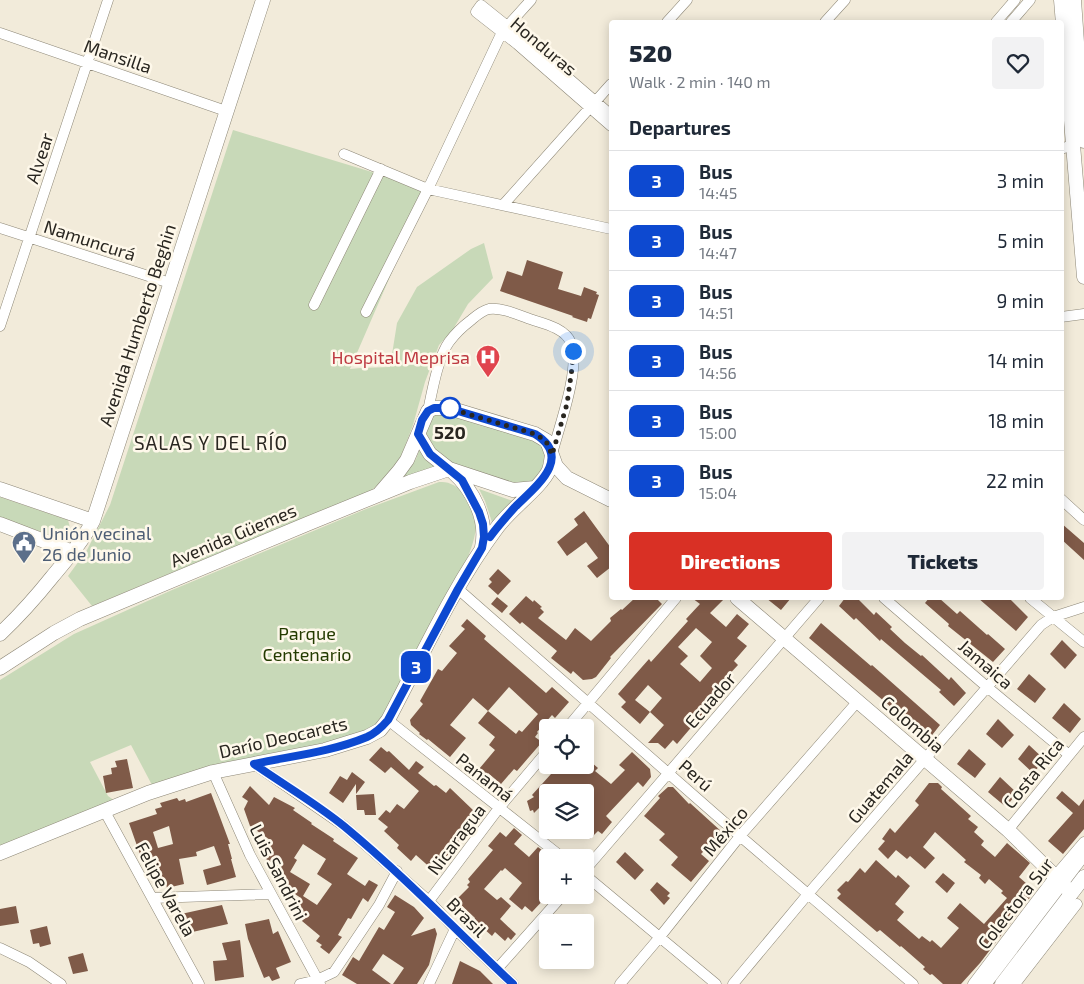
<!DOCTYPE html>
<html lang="en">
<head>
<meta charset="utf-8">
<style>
	:root { --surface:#fff; --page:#f2f2f3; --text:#1f2937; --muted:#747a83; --line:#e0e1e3; --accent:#d93025 }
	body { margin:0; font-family:"Exo 2",sans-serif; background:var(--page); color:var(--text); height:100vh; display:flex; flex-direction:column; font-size:19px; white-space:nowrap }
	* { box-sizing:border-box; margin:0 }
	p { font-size:16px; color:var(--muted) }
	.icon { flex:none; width:28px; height:28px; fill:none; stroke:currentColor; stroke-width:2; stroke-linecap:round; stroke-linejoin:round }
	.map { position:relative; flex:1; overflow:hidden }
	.details { position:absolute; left:609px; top:20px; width:455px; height:580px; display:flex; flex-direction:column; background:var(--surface); border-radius:5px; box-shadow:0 2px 12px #0003 }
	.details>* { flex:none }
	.badge { padding:0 10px; border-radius:8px; font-size:18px; line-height:32px }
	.buttons { position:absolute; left:539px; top:719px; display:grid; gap:10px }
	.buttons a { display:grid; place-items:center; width:55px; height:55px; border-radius:5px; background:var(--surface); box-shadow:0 2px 12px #0003; font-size:25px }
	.you { position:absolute; width:25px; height:25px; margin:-12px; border:4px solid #fff; border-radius:50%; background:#1a73e8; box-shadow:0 0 0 8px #1a73e833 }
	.map>.badge { position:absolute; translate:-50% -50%; box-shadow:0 0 0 2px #fff }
	h2 { padding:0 20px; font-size:19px; line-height:45px }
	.round { display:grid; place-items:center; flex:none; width:52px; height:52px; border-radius:5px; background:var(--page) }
	.summary { display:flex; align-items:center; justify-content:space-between; height:85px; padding:0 20px }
	h1 { font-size:24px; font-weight:800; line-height:38px }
	.action { display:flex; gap:10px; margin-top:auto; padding:10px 20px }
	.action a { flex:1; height:58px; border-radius:5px; background:var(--accent); color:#fff; font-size:20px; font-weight:800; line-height:58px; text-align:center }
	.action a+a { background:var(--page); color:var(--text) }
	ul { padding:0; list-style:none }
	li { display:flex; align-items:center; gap:15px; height:60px; padding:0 20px; border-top:1px solid var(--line) }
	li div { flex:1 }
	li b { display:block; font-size:19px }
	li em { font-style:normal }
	li .badge { min-width:55px; font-weight:700; text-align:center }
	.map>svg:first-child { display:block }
</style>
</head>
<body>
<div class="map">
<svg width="1084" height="984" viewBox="0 0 1084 984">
	<rect width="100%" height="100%" fill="#f2ebda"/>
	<path fill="#c8d9b8" d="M233 130 428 189 350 369 361 368 390 367 397 323 417 287 471 249 484 243 493 278 468 304 452 331 439 345 425 382 413 425 402 454 391 472 370 492 207 558 92 606 68 576 87 550 110 505Z
		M434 408 547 441 542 480 513 490 430 454 423 420Z
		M420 448 435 466 402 478 416 459Z
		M439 482C443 482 447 482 451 484 465 489 477 513 476 528 472 558 451 592 436 618 418 652 400 686 382 719L375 726 360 734 153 787 131 745 90 762 108 796 115 801 0 847V680L74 634 172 590 366 509Z
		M479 489 513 501 493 525 485 501Z
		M0 497 68 520 70 528 69 533 64 536H54L0 518Z"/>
	<path fill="#7f5a48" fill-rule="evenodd" d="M527 260 563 272 558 289 581 296 584 287 597 292 596 294 599 295 591 319 588 318 587 322 572 317 573 316 500 291 507 271 522 276Z
		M584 511 611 548V567L597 578 587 566 598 558 586 542 567 556 557 542 578 525 574 519Z
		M1061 523 1084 543V560L1061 539Z
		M498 569 511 581 498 595 488 586 492 582 489 579Z
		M526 596 533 602 534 600 542 607 540 608 544 612 538 618 566 640 575 628 591 641 611 621 610 618 621 609 622 610 635 598H656L662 604 610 657 611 658 596 677 592 679 583 680 573 671 571 674 551 658 557 651 522 622 520 624 509 614Z
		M497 597 508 606 502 613 491 604Z
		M692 598H725L710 613 726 627 737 614 749 624 737 638 747 646 734 661 738 665 724 680 725 682 704 708 706 710 677 744 673 740 665 749 658 743H648L664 725 650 712 662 698 648 685 635 700 650 712 640 724 621 707 626 702 618 694 649 659 651 662 688 621 686 619 700 604ZM696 628 712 642 700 656 712 668 700 682 680 664 688 656 678 647Z
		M766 598H791L781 610Z
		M845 598H857L874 615 876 612 892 627 890 629 905 643 921 656 922 655 949 680 951 677 966 693 954 706 939 692 941 690 881 639 880 641 856 618 854 620 839 606Z
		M929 598H939L957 614 960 611 987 635 988 634 1005 649 993 662 948 626 949 624 925 603Z
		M978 598H1009L1028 617 1016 631Z
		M467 619 486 636 484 639 546 693 552 687 569 702 555 718 552 715 537 732 538 733 535 737 542 742 517 771 514 769 501 784 488 773 480 781 474 775 495 750 489 745 495 737 478 723 488 711 473 698 450 725 466 738 450 757 428 739 427 740 419 734 420 733 411 725 410 720 423 704 420 701 438 669 442 671 457 653 449 646 465 629 461 626ZM509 687 538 714 522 732 519 730 516 734 488 711Z
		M821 623 871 666 872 665 940 725 929 739 809 638Z
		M1062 640 1077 655 1065 669 1050 654Z
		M1029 674 1046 689 1035 703 1017 689Z
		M1064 703 1081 719 1070 733 1052 718Z
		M998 719 1014 735 1002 748 986 734Z
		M1029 745 1045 760 1033 773 1018 759Z
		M381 747 387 752 389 751 409 770 416 761 424 767 418 773 434 786 436 785 446 793 450 788 474 811 475 823 434 871 416 855 411 861 397 848 399 845 384 831 388 827 378 819 386 810 390 813 397 804 404 809 419 791 391 767 385 773 369 760Z
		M969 749 986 764 975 778 957 764Z
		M632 752 650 769 651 777 643 787 638 782 606 816 612 822 602 834 598 831 590 839 585 835V792H579L575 789 571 792H548V810L542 805 534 813 533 810 530 811 527 801 534 797 532 795 551 774 547 772 553 765H585V757L598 768 595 771 611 784 625 770 619 765Z
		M127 759 133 788 106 793 103 776 112 774 111 768 117 767 115 761Z
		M352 772 365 782 356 794V784L343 803 329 793 340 776 347 780Z
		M1000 777 1017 793 1006 807 988 792Z
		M929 783H938L942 787 941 789 971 816 968 819 978 827 974 832 984 841 981 845 995 857 1007 843 1030 863 1019 877 1035 891 980 963 961 984H943L932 974 930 975 923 969 925 967 901 946 900 947 880 930 877 932 837 898 841 894 837 890 846 881 848 882 860 868 865 873 876 860 896 878 898 875 910 886 895 904 904 912 897 920 919 939 922 936 930 942 932 940 941 948 959 928 947 918 960 903 984 924 1007 898 1001 893 1003 891 989 879 985 884 979 878 981 875 964 862 966 860 935 832 923 847 935 858 925 869 910 856 907 859 896 850 888 859 878 849 885 841 882 839 890 828 895 833 919 805 915 801Z
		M250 786 269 805 274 797 295 808 293 810 312 823 311 824 334 839 333 841 358 858 347 874 365 886 369 880 378 885 368 902 363 898 351 919 348 918 338 935 342 937 329 954 320 947 322 945 316 941 320 936 302 921 307 915 294 909 301 898 281 885 286 879 275 872 277 869 269 865 264 853 273 842 250 826 244 809 248 801 242 797ZM303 844 326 859 317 874 332 884 317 905 303 896 310 884 290 872 297 860 294 858Z
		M668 787H673L689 804 690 803 722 832 701 854 709 861 691 882 671 865 678 857 659 840 665 834 644 816 660 798 658 796Z
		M1062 791 1079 806 1084 799V829L1063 854 1048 841 1073 813 1056 798Z
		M211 793 230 844H228L232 859H231L236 877 207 885 203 870 221 865 214 846 196 852 197 856 179 859 184 884 167 888 166 884 160 885 155 861 149 863 148 858 142 860 129 823 157 814 155 809 162 807 160 803 177 798 179 801 185 799 186 802ZM169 826 173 844 158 848 153 832Z
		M374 794 376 815H365L364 810H357L356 795Z
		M514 828 522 835 514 844 529 857 538 847 549 856 540 866 548 873V895L532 912 525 906 522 910 509 899 522 883 505 868 502 871 501 870 484 889 497 900 501 897 511 906 500 919 516 934 511 940 508 937 505 941 495 932 492 936 474 920 475 918 456 900 469 887 467 885 470 882 468 879 493 850 488 846 500 832 506 837Z
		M625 852 644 870 635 880 616 862Z
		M943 873 955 883 947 893 935 882Z
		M657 882 670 893 667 896 670 898 664 905 650 890Z
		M395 895 414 907 424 918 411 936 435 928 437 934 429 965 417 984H393L404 968 383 954 372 970 391 984H357L342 975 353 957 359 961 379 927 384 930 395 912 387 907Z
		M222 905 228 924 188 933 187 928 184 929 181 914Z
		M16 906 19 923 0 926V909Z
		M269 919 273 934 278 931 291 962 276 968 280 978 272 981 269 976 264 978 248 939 245 924Z
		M47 926 51 944 40 947 39 943 33 944 30 930Z
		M240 940 244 977 215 981 213 961 227 960 222 943Z
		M83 953 88 971 73 974 68 957Z
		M460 961 480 971 493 984H452Z"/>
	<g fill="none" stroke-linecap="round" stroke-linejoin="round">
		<defs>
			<path id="street" d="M667 22 687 0
				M825 22 845 0
				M996 22 1015 0
				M1011 22 1030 0
				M0 33 226 111
				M611 115 521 37 481 5 476 12 517 44 611 126
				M1061 149 1072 145
				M344 154 428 189 611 229
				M503 205 611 84
				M0 228 170 283
				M314 305 381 169
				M366 312 428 189 502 32 531 0
				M1061 317 1084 314
				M0 326 108 0
				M428 411C432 392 438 357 449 342 455 334 462 327 470 321 476 316 481 311 489 309 503 307 520 316 533 320 546 324 566 329 571 343 581 368 559 427 552 454
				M1061 499 1084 520
				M458 589 740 836 913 984
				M884 598 987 687 1068 754
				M1030 598 1084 642
				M388 720 563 858
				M567 728 676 598
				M254 764 344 826 429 901 455 929 513 984
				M213 772 250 855 320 984
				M104 810 199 984
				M1008 830 1084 737
				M585 870 819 598
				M585 875 716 984
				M152 898 271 894
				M429 901 499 808 548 750
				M0 948 29 962 61 984
				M497 969 563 895
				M300 984 317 980 334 972 379 905 397 871
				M429 984 455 929
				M620 984 659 938 740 836 858 701
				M733 984 808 894 1041 625 1053 617 1084 607
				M973 984 1055 876 1084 842
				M1015 984 1077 904"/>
			<path id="secondary" d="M1061 0 1084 277
				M1074 0 1084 141
				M418 434 430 454 449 469 513 490 535 488
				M452 471C473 490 488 519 482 547
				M0 489 93 521
				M380 493 399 471 407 460 428 411 434 408H449L535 434 547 441 556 466 567 478 611 500
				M0 524 73 552
				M737 598 1008 830 1061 882 1071 893
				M0 634C19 616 36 597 52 577 67 559 82 542 93 521L263 0
				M0 668 54 633 80 619 307 524 410 482 449 469
				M0 853 148 793 213 772 325 750 367 737 380 730 388 720C421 658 454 585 496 529 509 510 541 488 549 470 551 465 551 460 552 455
				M984 984 1084 853
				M1002 984 1084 877"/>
		</defs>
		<use href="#street" stroke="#8d8777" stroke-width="11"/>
		<use href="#secondary" stroke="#8d8777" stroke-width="15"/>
		<use href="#street" stroke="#fff" stroke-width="10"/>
		<use href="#secondary" stroke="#fff" stroke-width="14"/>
	</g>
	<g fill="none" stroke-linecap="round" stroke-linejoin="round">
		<defs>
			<path id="line" d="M490 537C497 527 506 517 515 507 535 487 574 458 535 434L448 408H434L428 411 422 420 418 434 430 454 462 480 479 512 483 524 484 537 482 548 458 589 388 720C382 727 376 733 367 737 331 752 291 756 254 764 284 785 317 804 345 827 404 876 457 931 513 984"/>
		</defs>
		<use href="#line" stroke="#fff" stroke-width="11"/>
		<use href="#line" stroke="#0d49d0" stroke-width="8"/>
		<path stroke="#292620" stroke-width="5" stroke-dasharray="0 9" d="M450 408H448L535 434 546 441 552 455 567 404 572 368 573 351"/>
	</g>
	<defs>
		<symbol id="hospital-pin" viewBox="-11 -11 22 30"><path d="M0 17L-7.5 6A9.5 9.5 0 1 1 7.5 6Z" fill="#e0444e" stroke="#fef8ea"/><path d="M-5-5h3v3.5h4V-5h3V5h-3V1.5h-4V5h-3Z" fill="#fff"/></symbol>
		<symbol id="civic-pin" viewBox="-11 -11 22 30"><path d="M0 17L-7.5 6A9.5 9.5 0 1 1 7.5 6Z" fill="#5c6f8a" stroke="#fef8ea"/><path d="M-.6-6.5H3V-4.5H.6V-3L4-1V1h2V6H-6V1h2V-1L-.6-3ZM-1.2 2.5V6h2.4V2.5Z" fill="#fff"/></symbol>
	</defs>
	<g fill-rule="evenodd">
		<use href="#hospital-pin" x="474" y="343" width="28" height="38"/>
		<use href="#civic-pin" x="10" y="529" width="28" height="38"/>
	</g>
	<circle fill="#fff" stroke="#0d49d0" stroke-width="2.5" cx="450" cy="408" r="10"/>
	<g text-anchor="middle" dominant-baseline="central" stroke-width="5" stroke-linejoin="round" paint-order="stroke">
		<g font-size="18" fill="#292620" stroke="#fef8ea">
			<text transform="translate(544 46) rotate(40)">Honduras</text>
			<text transform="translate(118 56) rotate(19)">Mansilla</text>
			<text transform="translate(39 158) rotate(-72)">Alvear</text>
			<text transform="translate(90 240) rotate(18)">Namuncurá</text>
			<text transform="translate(137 325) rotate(-72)">Avenida Humberto Beghin</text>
			<text transform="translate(233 535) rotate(-23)">Avenida Güemes</text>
			<text transform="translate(986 664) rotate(41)">Jamaica</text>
			<text transform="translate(710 700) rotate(-49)">Ecuador</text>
			<text transform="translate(913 724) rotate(41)">Colombia</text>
			<text transform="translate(283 737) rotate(-13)">Darío Deocarets</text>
			<text transform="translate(1033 773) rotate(-51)">Costa Rica</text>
			<text transform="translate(696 775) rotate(41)">Perú</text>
			<text transform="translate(485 777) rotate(38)">Panamá</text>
			<text transform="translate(880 787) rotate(-49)">Guatemala</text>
			<text transform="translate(725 831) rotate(-50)">México</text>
			<text transform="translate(456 839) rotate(-53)">Nicaragua</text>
			<text transform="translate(279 872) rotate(63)">Luis Sandrini</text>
			<text transform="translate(166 889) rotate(61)">Felipe Varela</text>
			<text transform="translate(1015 903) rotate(-52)">Colectora Sur</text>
			<text transform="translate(467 917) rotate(45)">Brasil</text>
		</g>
		<g font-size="18" fill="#be3a42" stroke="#fef8ea" text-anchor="end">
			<text x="470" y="357">Hospital Meprisa</text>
		</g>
		<g font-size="18" font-weight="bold" fill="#292620" stroke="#fef8ea">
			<text x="450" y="432">520</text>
		</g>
		<g font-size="18" fill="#4e5e75" stroke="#fef8ea" text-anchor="start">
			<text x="42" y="533">Unión vecinal<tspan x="42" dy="21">26 de Junio</tspan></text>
		</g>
		<g font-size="18" fill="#243b00" stroke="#fef8ea">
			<text x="307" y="633">Parque<tspan x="307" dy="21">Centenario</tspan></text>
		</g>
		<g font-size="19" letter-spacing="1" fill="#292620" stroke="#fef8ea">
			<text x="211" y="442">SALAS Y DEL RÍO</text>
		</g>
	</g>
</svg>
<div class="buttons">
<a><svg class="icon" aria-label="locate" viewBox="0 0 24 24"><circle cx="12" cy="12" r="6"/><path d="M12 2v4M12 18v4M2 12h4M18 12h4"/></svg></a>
<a><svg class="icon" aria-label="layers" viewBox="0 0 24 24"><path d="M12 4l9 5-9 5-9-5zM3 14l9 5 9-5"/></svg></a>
<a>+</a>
<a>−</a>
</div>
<div class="you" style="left:573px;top:351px"></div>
<b class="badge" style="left:416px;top:667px;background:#0d49d0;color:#fff">3</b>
<section class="details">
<div class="summary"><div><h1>520</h1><p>Walk · 2 min · 140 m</p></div><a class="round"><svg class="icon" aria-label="heart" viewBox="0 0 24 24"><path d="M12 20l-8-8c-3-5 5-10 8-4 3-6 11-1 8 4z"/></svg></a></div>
<h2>Departures</h2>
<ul>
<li><span class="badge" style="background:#0d49d0;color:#fff">3</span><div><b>Bus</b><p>14:45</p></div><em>3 min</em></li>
<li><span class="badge" style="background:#0d49d0;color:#fff">3</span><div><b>Bus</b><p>14:47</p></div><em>5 min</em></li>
<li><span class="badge" style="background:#0d49d0;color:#fff">3</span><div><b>Bus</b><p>14:51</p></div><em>9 min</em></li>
<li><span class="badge" style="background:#0d49d0;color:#fff">3</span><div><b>Bus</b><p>14:56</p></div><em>14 min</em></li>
<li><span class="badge" style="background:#0d49d0;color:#fff">3</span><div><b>Bus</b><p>15:00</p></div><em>18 min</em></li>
<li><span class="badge" style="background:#0d49d0;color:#fff">3</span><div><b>Bus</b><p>15:04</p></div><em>22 min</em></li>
</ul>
<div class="action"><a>Directions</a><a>Tickets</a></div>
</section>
</div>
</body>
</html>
